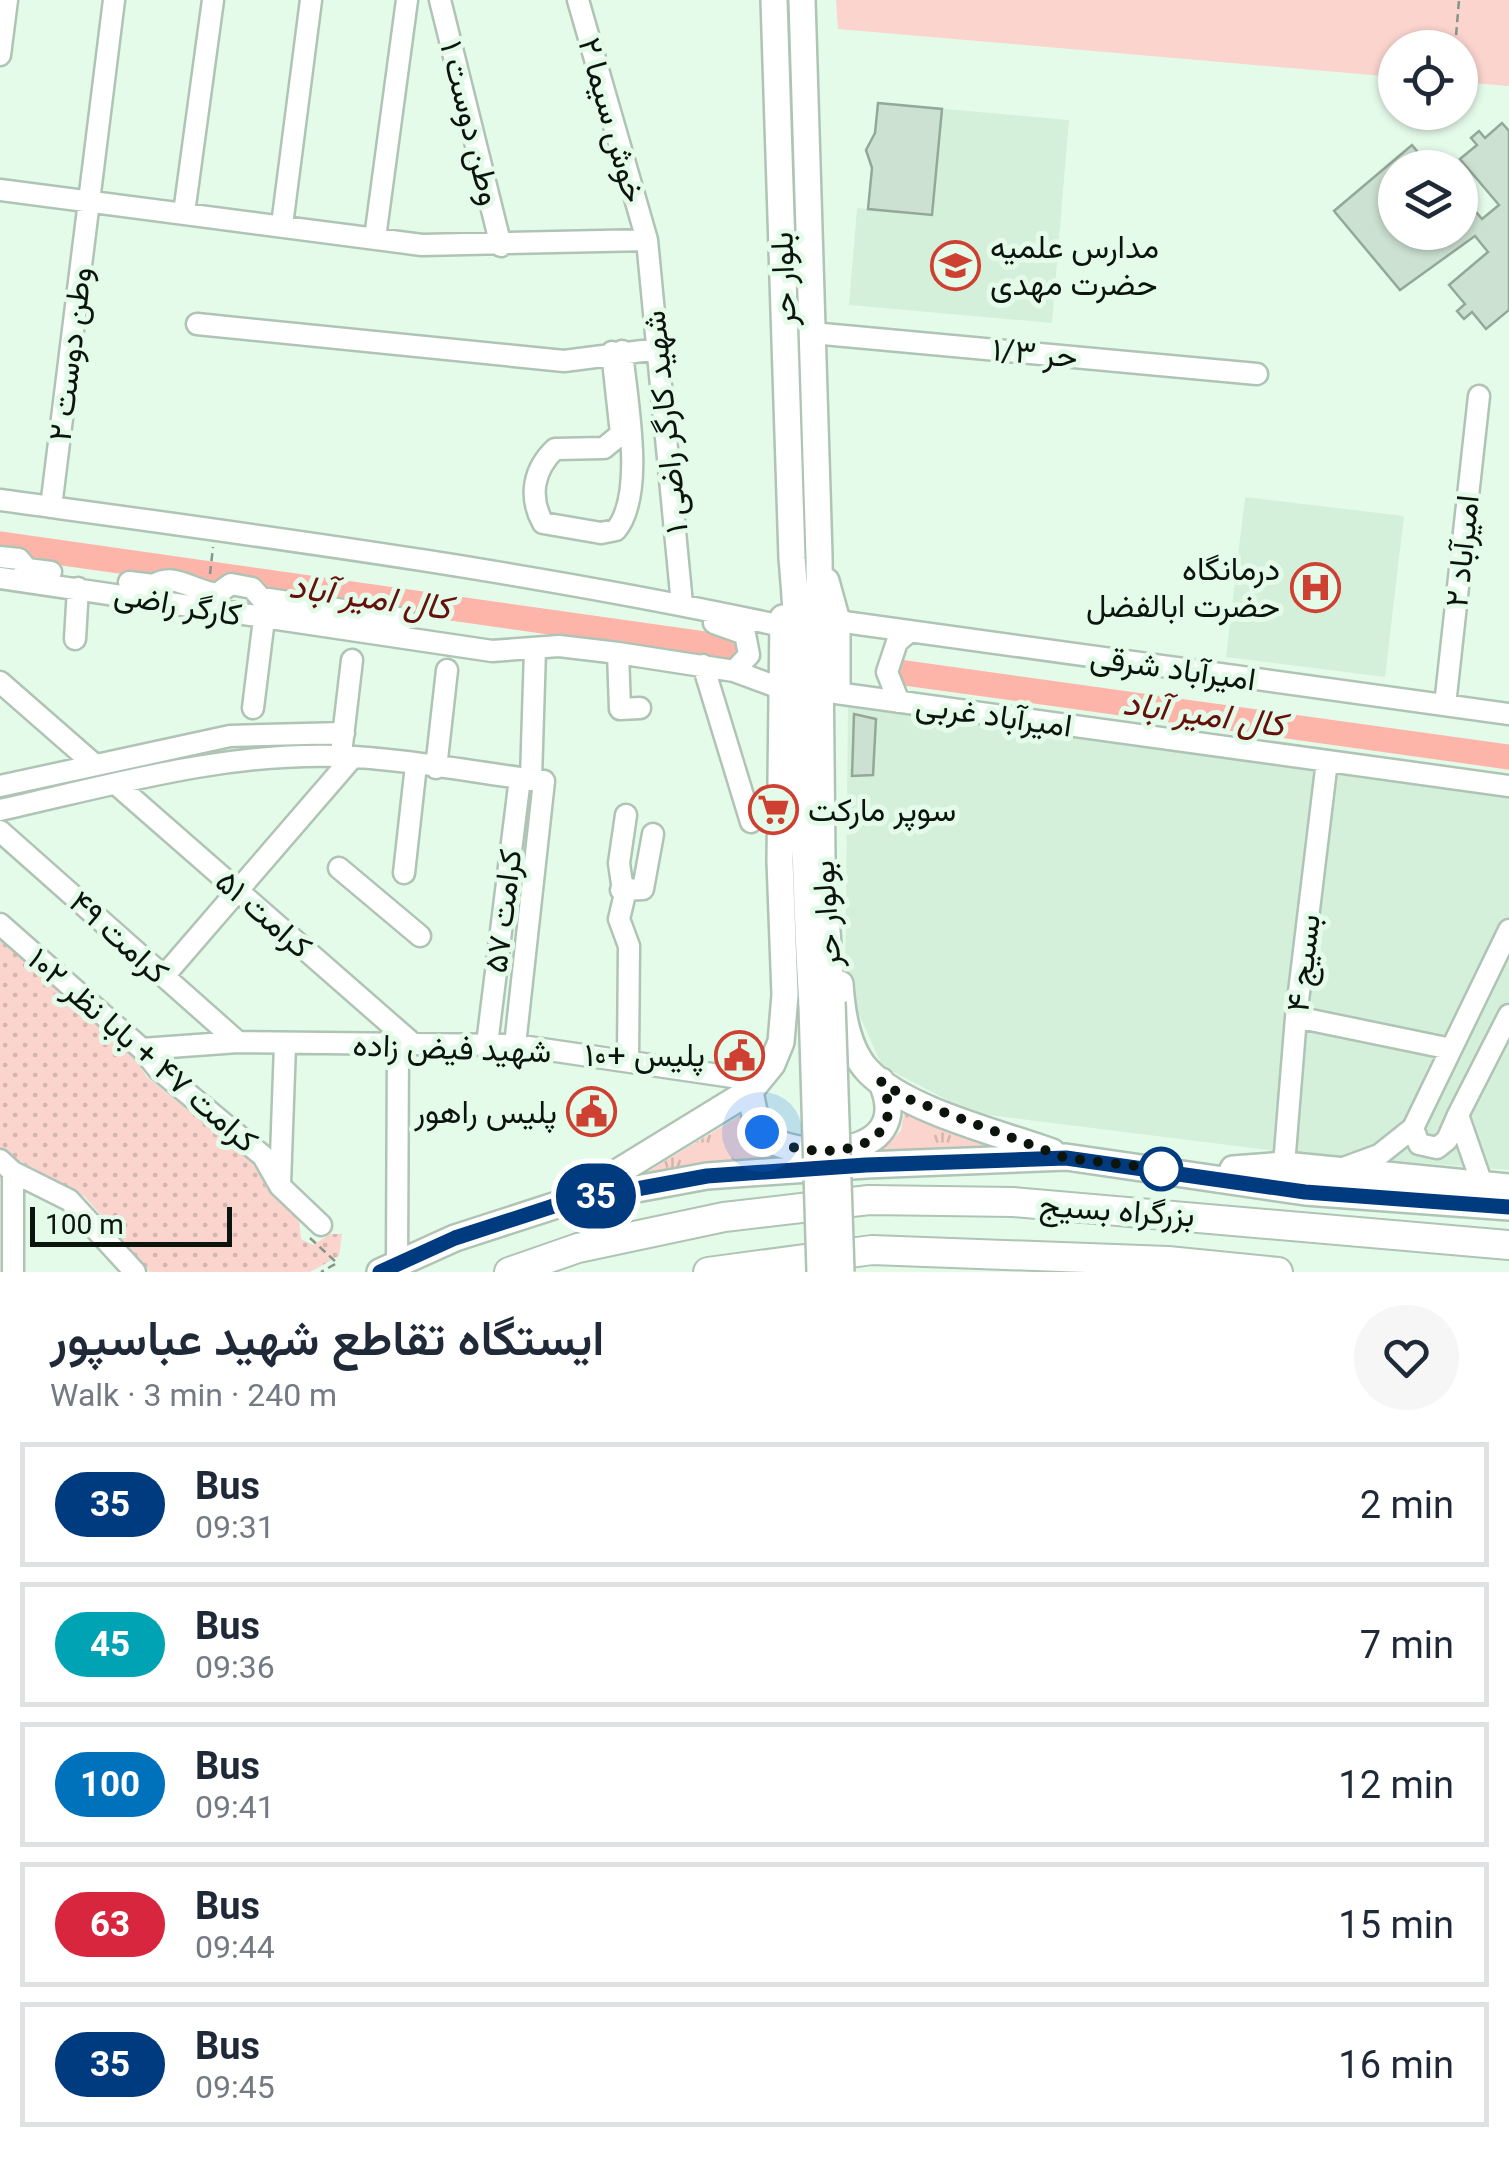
<!DOCTYPE html>
<html lang="en">
<head>
<meta charset="utf-8">
<style>
	:root { --surface:#fff; --page:#f6f6f7; --text:#1f2937; --muted:#747a83; --line:#e0e1e3 }
	body { margin:0; font-family:Roboto,Vazirmatn,sans-serif; background:var(--page); color:var(--text); height:100vh; display:flex; flex-direction:column; font-size:38px; white-space:nowrap }
	* { box-sizing:border-box; margin:0 }
	p { font-size:32px; color:var(--muted) }
	.icon { flex:none; width:55px; height:55px; fill:none; stroke:currentColor; stroke-width:2; stroke-linecap:round; stroke-linejoin:round }
	.map { position:relative; height:1272px; overflow:hidden }
	.sheet { display:flex; flex-direction:column; background:var(--surface); flex:1 }
	.sheet>* { flex:none }
	.badge { padding:0 20px; border-radius:32px; font-size:35px; line-height:65px }
	.buttons { position:absolute; left:1378px; top:30px; display:grid; gap:20px }
	.buttons a { display:grid; place-items:center; width:100px; height:100px; border-radius:50%; background:var(--surface); box-shadow:0 2px 8px #0004; font-size:50px }
	.scale { position:absolute; left:30px; bottom:25px; width:202px; box-sizing:border-box; padding-left:10px; border:5px solid #0c140e; border-top:0; font-size:28px; line-height:35px; white-space:nowrap; color:#0c140e; -webkit-text-stroke:8px #e5fbea; paint-order:stroke }
	.you { position:absolute; width:50px; height:50px; margin:-25px; border:8px solid #fff; border-radius:50%; background:#1a73e8; box-shadow:0 0 0 15px #1a73e833 }
	.map>.badge { position:absolute; translate:-50% -50%; box-shadow:0 0 0 5px #fff }
	.round { display:grid; place-items:center; flex:none; width:105px; height:105px; border-radius:52px; background:var(--page) }
	.headline { display:flex; align-items:center; justify-content:space-between; height:170px; padding:0 50px }
	h1 { font-size:48px; font-weight:600; line-height:75px }
	ul { padding:0; list-style:none }
	li { display:flex; align-items:center; gap:30px; height:125px; margin:0 20px 15px; padding:0 30px; border:5px solid var(--line); border-radius:0px }
	li div { flex:1 }
	li b { display:block; font-size:38px }
	li em { font-style:normal }
	li .badge { min-width:110px; font-weight:700; text-align:center }
	.map>svg:first-child { display:block }
</style>
</head>
<body>
<div class="map">
<svg width="1509" height="1272" viewBox="0 0 1509 1272">
	<defs>
		<pattern id="grass-tufts" width="24" height="20" patternUnits="userSpaceOnUse" patternTransform="scale(2.5)"><rect width="24" height="20" fill="#fad4cd"/><path d="M3 7l-1-3M5 7V3M7 7l1-3M15 17l-1-3M17 17v-4M19 17l1-3" fill="none" stroke="#d5b5af"/></pattern>
		<pattern id="park-dots" width="8" height="8" patternUnits="userSpaceOnUse" patternTransform="scale(2.5)"><rect width="8" height="8" fill="#fad4cd"/><path d="M2 2h.1M6 6h.1" fill="none" stroke="#d5b5af" stroke-width="1.8" stroke-linecap="round"/></pattern>
	</defs>
	<rect width="100%" height="100%" fill="#e5fbea"/>
	<path fill="#d4f0da" d="M878 103 1069 120 1052 323 849 305 857 208 868 209 872 169 866 150 875 133Z
		M1245 497 1404 516 1385 677 1226 657Z
		M848 707 1509 789V1170L1275 1151 972 1113 882 1066 845 983Z"/>
	<path fill="url(#grass-tufts)" d="M905 1108 999 1147 878 1152 901 1131Z
		M743 1114 748 1138 784 1159 637 1178Z"/>
	<path fill="url(#park-dots)" d="M0 935 133 1055 147 1077 255 1164 267 1189 299 1219 301 1239 313 1245 330 1234H342L339 1256 310 1272H150L85 1197 0 1150Z"/>
	<path fill="#fad4cd" d="M836 0H1509V86L1460 82V48H1395V77L838 29Z"/>
	<g fill="none" stroke-linecap="round" stroke-linejoin="round">
		<path stroke="#feb5a9" stroke-width="25" d="M0 544 740 649
			M898 672 1509 757"/>
	</g>
	<path fill="#cce1d1" stroke="#94a899" stroke-width="2.5" d="M878 103 942 109 932 215 868 209 872 168 866 150 875 133Z
		M1502 123 1509 131V310L1486 329 1472 312 1464 319 1457 311 1465 304 1449 285 1488 252 1475 236 1400 290 1334 211 1412 145 1431 168H1395V232H1460V193L1482 219 1499 205 1460 159 1477 145 1471 138 1479 131 1485 138Z
		M854 714 876 719 873 775 852 776Z"/>
	<g fill="none" stroke-linecap="round" stroke-linejoin="round">
		<defs>
			<path id="minor" d="M440 0 501 246
				M578 0 647 240 682 604
				M0 55 7 0
				M0 190 422 245 647 240
				M184 213 213 0
				M282 225 311 0
				M375 238 407 0
				M197 324 564 361 658 349
				M812 333 1257 374
				M612 352 621 434 604 448 555 449C534 469 528 496 543 523L601 533 616 530C646 493 626 398 622 351
				M0 500C262 536 523 570 782 626
				M51 507 114 0
				M0 557 19 559 27 569 51 572
				M0 578 492 651 559 646 618 653 734 671 780 688
				M129 582 154 585C174 572 191 590 217 594L231 584 252 588 261 598 405 619
				M837 621 1509 714
				M714 623 745 634 749 655 734 671
				M75 639 78 588
				M618 653 620 709 640 708
				M703 665 751 822
				M0 682 95 765
				M836 693 1509 786
				M899 702 887 672 897 642 910 631
				M1445 705 1479 396
				M253 708 264 619
				M342 745 352 660
				M436 768 447 670
				M531 779 535 650
				M116 784 412 1043
				M0 786 230 736 344 733
				M0 810C112 785 224 752 339 756 407 759 477 773 544 781L515 1045
				M626 815 619 863 624 898 619 919 629 946 628 1059
				M0 831 238 1042
				M339 868 420 936
				M404 873 416 765
				M621 890 643 889 653 834
				M0 924 142 1049 158 1069 263 1156 280 1186 321 1225
				M164 976 352 758
				M1296 1017 1451 1049
				M487 1044 520 778
				M142 1049 238 1042 515 1045 760 1081
				M1413 1128 1419 1144 1437 1148 1447 1140 1458 1115
				M0 1160 13 1172 69 1200 135 1272
				M1284 1165 1296 1017 1327 761
				M1341 1169 1379 1155 1413 1128 1509 930
				M280 1184 285 1045
				M1482 1184 1458 1115 1509 1015
				M397 1265 398 1043
				M13 1272V1172"/>
			<path id="major" d="M774 0 792 558C805 706 802 856 812 1005
				M802 0 819 556 822 859 832 1002
				M826 581 837 621V689
				M840 984C842 1013 847 1049 868 1071 906 1111 1000 1133 1052 1152
				M750 1091C753 1106 755 1124 765 1135 785 1159 920 1166 881 1081
				M1233 1169 1284 1165 1509 1187
				M587 1191 750 1091 772 1064 781 1042 785 995 780 861 783 618
				M380 1272 455 1238 566 1202 707 1176 866 1165 1066 1157 1305 1192 1509 1207"/>
			<path id="highway" d="M509 1272 578 1248 724 1217 869 1200 1013 1202 1509 1245
				M708 1272 872 1250 1168 1261 1278 1272"/>
		</defs>
		<use href="#minor" stroke="#afc4b4" stroke-width="25"/>
		<use href="#major" stroke="#afc4b4" stroke-width="30"/>
		<use href="#highway" stroke="#afc4b4" stroke-width="32"/>
		<path stroke="#859589" stroke-width="2.5" stroke-dasharray="8 5" stroke-linecap="butt" d="M1455 48 1459 0
			M210 574 213 547
			M310 1238 337 1263 321 1272"/>
		<use href="#minor" stroke="#fff" stroke-width="20"/>
		<use href="#major" stroke="#fff" stroke-width="25"/>
		<use href="#highway" stroke="#fff" stroke-width="28"/>
		<defs>
			<path id="major-bridge" d="M832 1002 841 1272
				M812 1005 820 1272"/>
		</defs>
		<use href="#major-bridge" stroke="#afc4b4" stroke-width="30" stroke-linecap="butt"/>
		<use href="#major-bridge" stroke="#fff" stroke-width="25"/>
	</g>
	<g fill="none" stroke-linecap="round" stroke-linejoin="round">
		<defs>
			<path id="line" d="M380 1272 455 1238 566 1202 707 1176 866 1165 1066 1158 1305 1192 1509 1207"/>
		</defs>
		<use href="#line" stroke="#fff" stroke-width="22"/>
		<use href="#line" stroke="#003b80" stroke-width="15"/>
		<path stroke="#0c140e" stroke-width="10" stroke-dasharray="0 18" d="M762 1132C788 1161 920 1165 881 1081L906 1098 1066 1158 1161 1169"/>
	</g>
	<defs>
		<symbol id="university-ring" viewBox="-11 -11 22 22"><circle r="9.5" fill="#e5fbea" stroke="#cd4032" stroke-width="1.5"/><path d="M0-5L7-2L0 1L-7-2ZM-4 1L0 2.5L4 1V4Q0 6-4 4Z" fill="#cd4032"/></symbol>
		<symbol id="hospital-ring" viewBox="-11 -11 22 22"><circle r="9.5" fill="#e5fbea" stroke="#cd4032" stroke-width="1.5"/><path d="M-5-5h3v3.5h4V-5h3V5h-3V1.5h-4V5h-3Z" fill="#cd4032"/></symbol>
		<symbol id="supermarket-ring" viewBox="-11 -11 22 22"><circle r="9.5" fill="#e5fbea" stroke="#cd4032" stroke-width="1.5"/><path d="M-6-5.5h2.5l.6 2H6L4.5 2H-2.5L-4.4-4H-6ZM-1.5 3.2a1.3 1.3 0 1 0 .1 0ZM3 3.2a1.3 1.3 0 1 0 .1 0Z" fill="#cd4032"/></symbol>
		<symbol id="civic-ring" viewBox="-11 -11 22 22"><circle r="9.5" fill="#e5fbea" stroke="#cd4032" stroke-width="1.5"/><path d="M-.6-6.5H3V-4.5H.6V-3L4-1V1h2V6H-6V1h2V-1L-.6-3ZM-1.2 2.5V6h2.4V2.5Z" fill="#cd4032"/></symbol>
	</defs>
	<g fill-rule="evenodd">
		<use href="#university-ring" x="928" y="238" width="55" height="55"/>
		<use href="#hospital-ring" x="1288" y="560" width="55" height="55"/>
		<use href="#supermarket-ring" x="746" y="782" width="55" height="55"/>
		<use href="#civic-ring" x="712" y="1028" width="55" height="55"/>
		<use href="#civic-ring" x="564" y="1084" width="55" height="55"/>
	</g>
	<circle fill="#fff" stroke="#003b80" stroke-width="5" cx="1161" cy="1169" r="20"/>
	<g text-anchor="middle" dominant-baseline="central" stroke-width="10" stroke-linejoin="round" paint-order="stroke">
		<g font-size="32" fill="#0c140e" stroke="#e5fbea">
			<text transform="translate(612 120) rotate(74)">خوش سیما ۲</text>
			<text transform="translate(471 123) rotate(76)">وطن دوست ۱</text>
			<text transform="translate(783 279) rotate(-92)">بلوار حر</text>
			<text transform="translate(1035 353) rotate(5)">حر ۱/۳</text>
			<text transform="translate(70 354) rotate(-83)">وطن دوست ۲</text>
			<text transform="translate(665 422) rotate(-96)">شهید کارگر راضی ۱</text>
			<text transform="translate(1462 551) rotate(-84)">امیرآباد ۲</text>
			<text transform="translate(178 604) rotate(10)">کارگر راضی</text>
			<text transform="translate(1173 668) rotate(8)">امیرآباد شرقی</text>
			<text transform="translate(994 715) rotate(8)">امیرآباد غربی</text>
			<text transform="translate(503 911) rotate(-83)">کرامت ۵۷</text>
			<text transform="translate(264 914) rotate(41)">کرامت ۵۱</text>
			<text transform="translate(826 914) rotate(-94)">بولوار حر</text>
			<text transform="translate(119 937) rotate(42)">کرامت ۴۹</text>
			<text transform="translate(1303 963) rotate(-83)">بسیج ۴</text>
			<text transform="translate(452 1048) rotate(2)">شهید فیض زاده</text>
			<text transform="translate(143 1050) rotate(41)">کرامت ۴۷ + بابا نظر ۱۰۲</text>
			<text transform="translate(1117 1210) rotate(4)">بزرگراه بسیج</text>
		</g>
		<g font-size="32" fill="#0c140e" stroke="#e5fbea" text-anchor="end">
			<text x="990" y="247" text-anchor="start">مدارس علمیه<tspan x="990" dy="37">حضرت مهدی</tspan></text>
			<text x="1280" y="569">درمانگاه<tspan x="1280" dy="37">حضرت ابالفضل</tspan></text>
			<text x="808" y="810" text-anchor="start">سوپر مارکت</text>
			<text x="705" y="1055">پلیس +۱۰</text>
			<text x="557" y="1112">پلیس راهور</text>
		</g>
		<g font-size="35" font-style="italic" fill="#64110b" stroke="#e5fbea">
			<text transform="translate(370 597) rotate(8)">کال امیر آباد</text>
			<text transform="translate(1204 714) rotate(8)">کال امیر آباد</text>
		</g>
	</g>
</svg>
<div class="buttons">
<a><svg class="icon" aria-label="locate" viewBox="0 0 24 24"><circle cx="12" cy="12" r="6"/><path d="M12 2v4M12 18v4M2 12h4M18 12h4"/></svg></a>
<a><svg class="icon" aria-label="layers" viewBox="0 0 24 24"><path d="M12 4l9 5-9 5-9-5zM3 14l9 5 9-5"/></svg></a>
</div>
<div class="scale">100 m</div>
<div class="you" style="left:762px;top:1132px"></div>
<b class="badge" style="left:596px;top:1196px;background:#003b80;color:#fff">35</b>
</div>
<section class="sheet">
<div class="headline"><div><h1>ایستگاه تقاطع شهید عباسپور</h1><p>Walk · 3 min · 240 m</p></div><a class="round"><svg class="icon" aria-label="heart" viewBox="0 0 24 24"><path d="M12 20l-8-8c-3-5 5-10 8-4 3-6 11-1 8 4z"/></svg></a></div>
<ul>
<li><span class="badge" style="background:#003b80;color:#fff">35</span><div><b>Bus</b><p>09:31</p></div><em>2 min</em></li>
<li><span class="badge" style="background:#00a3b4;color:#fff">45</span><div><b>Bus</b><p>09:36</p></div><em>7 min</em></li>
<li><span class="badge" style="background:#0072bc;color:#fff">100</span><div><b>Bus</b><p>09:41</p></div><em>12 min</em></li>
<li><span class="badge" style="background:#d7263d;color:#fff">63</span><div><b>Bus</b><p>09:44</p></div><em>15 min</em></li>
<li><span class="badge" style="background:#003b80;color:#fff">35</span><div><b>Bus</b><p>09:45</p></div><em>16 min</em></li>
</ul>
</section>
</body>
</html>
